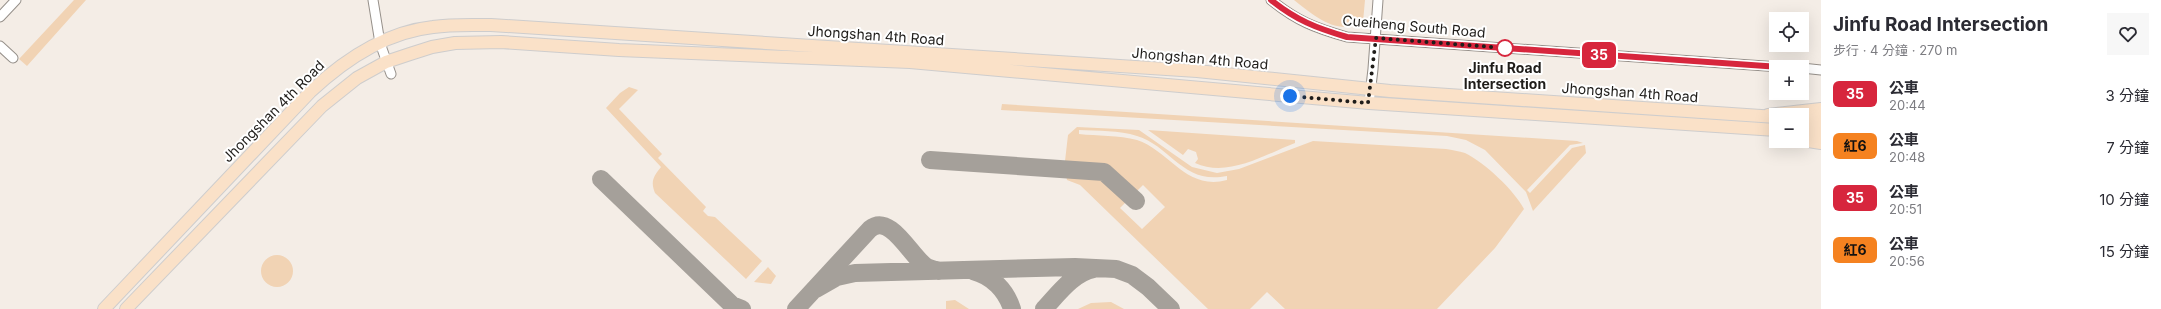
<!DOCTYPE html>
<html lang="zh-TW">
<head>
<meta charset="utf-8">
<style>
	:root { --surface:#fff; --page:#f7f7f7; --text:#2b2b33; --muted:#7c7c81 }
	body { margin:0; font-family:Inter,"Noto Sans TC",sans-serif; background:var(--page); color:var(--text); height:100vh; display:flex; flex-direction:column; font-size:15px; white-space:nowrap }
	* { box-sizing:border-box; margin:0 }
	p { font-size:13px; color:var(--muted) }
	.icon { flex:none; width:22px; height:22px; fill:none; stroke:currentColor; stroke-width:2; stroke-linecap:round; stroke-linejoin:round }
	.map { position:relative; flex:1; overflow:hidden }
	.details { display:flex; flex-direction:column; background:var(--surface); width:340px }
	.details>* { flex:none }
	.badge { padding:0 8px; border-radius:6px; font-size:14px; line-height:26px }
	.fabs { position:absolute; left:1769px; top:12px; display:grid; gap:8px }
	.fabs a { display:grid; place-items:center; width:40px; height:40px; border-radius:0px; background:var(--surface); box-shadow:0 4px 16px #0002; font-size:20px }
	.you { position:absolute; width:20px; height:20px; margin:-10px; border:3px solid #fff; border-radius:50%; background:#1a73e8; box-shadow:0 0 0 6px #1a73e833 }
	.map>.badge { position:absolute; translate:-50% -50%; box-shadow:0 0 0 2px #fff }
	.round { display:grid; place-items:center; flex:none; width:42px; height:42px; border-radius:0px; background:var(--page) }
	.headline { display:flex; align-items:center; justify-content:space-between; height:68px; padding:0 12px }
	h1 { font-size:19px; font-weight:700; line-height:30px }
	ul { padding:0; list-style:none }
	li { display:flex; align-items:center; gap:12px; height:52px; padding:0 12px }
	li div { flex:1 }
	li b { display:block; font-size:15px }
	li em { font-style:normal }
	li .badge { min-width:44px; font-weight:700; text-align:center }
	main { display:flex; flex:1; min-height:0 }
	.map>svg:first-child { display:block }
</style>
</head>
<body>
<main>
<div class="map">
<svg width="1821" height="309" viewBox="0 0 1821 309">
	<rect width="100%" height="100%" fill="#f4ede6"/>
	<path fill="#f1d3b4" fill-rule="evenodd" d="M74 0H86L27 66 19 59Z
		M1294 0H1365L1363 22C1338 37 1313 15 1294 0Z
		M629 87 638 90 619 109 662 154 658 158 706 207 703 211 708 216 715 217 762 261 746 279 655 193C650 181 654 176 661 167L606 108 620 93Z
		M1002 104 1577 141 1583 143 1570 145 1527 190 1530 193 1572 148 1585 145 1586 153 1533 211 1526 192 1485 150 1466 140 1447 136 1001 110Z
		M1077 127 1139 130 1192 167 1217 173 1239 169 1313 141 1446 149C1452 150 1459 151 1465 153 1485 163 1514 190 1524 209L1495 248 1437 309H1285L1267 292 1250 309H1208L1080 185 1067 180 1066 175 1103 177 1128 200 1120 208 1142 229 1165 207 1143 185 1135 193 1107 168 1067 165 1065 161 1068 135ZM1079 130C1098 131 1119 130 1137 136 1172 147 1183 185 1227 176V180C1186 191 1170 151 1137 140 1119 135 1097 136 1079 134Z
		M1148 130 1295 140V143C1264 155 1228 178 1195 163L1198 159 1196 152 1188 149 1183 155Z
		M261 271a16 16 0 1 1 32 0a16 16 0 1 1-32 0Z
		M768 267 776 276 771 284 754 282Z
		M955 300 969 309H946V301Z
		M1111 302 1124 309H1078L1091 303Z"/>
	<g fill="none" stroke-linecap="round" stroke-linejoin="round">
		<path stroke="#a5a09a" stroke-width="18" d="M930 160 1104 172 1136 201
			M601 179 732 305 742 309
			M973 271C992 276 1006 290 1012 309
			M816 289 837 277 855 273 1075 267 1116 269 1132 275 1148 287 1171 309
			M796 309 870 229C891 212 912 259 927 267 931 269 935 270 939 271
			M1044 309C1058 294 1073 273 1094 269"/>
		<defs>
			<path id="minor" d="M373 0 380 43 391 74
				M1271 0C1297 21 1315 28 1347 37L1780 67
				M0 17 16 0
				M0 46 13 58
				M1802 68 1821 70
				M1369 103 1373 69 1378 0"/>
			<path id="major" d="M1768 115 1821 109
				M1802 119 1821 120
				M1802 131 1821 132
				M1802 140 1821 143
				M104 309 310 92C343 61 386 32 433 27 452 24 472 25 491 25L1197 71 1390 91 1776 117
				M126 309 322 106 357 78 386 62 410 54 432 47 455 43 501 42 619 50 910 62 1369 103 1776 130"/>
		</defs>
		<use href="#minor" stroke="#96908a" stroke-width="11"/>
		<use href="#major" stroke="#cecdcd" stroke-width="14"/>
		<use href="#minor" stroke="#fff" stroke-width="9"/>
		<use href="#major" stroke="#fae1c8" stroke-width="12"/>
	</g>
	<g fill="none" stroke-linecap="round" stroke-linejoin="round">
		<defs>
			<path id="line" d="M1271 0C1296 20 1316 28 1347 37L1780 67"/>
		</defs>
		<use href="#line" stroke="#fff" stroke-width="9"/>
		<use href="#line" stroke="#d7263d" stroke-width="6"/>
		<path stroke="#1f1d1a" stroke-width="4" stroke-dasharray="0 7.2" d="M1290 96 1368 103 1376 38 1505 48"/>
	</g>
	<circle fill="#fff" stroke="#d7263d" stroke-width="2" cx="1505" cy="48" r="8"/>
	<g text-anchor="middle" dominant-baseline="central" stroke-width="4" stroke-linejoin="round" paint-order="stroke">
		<g font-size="14" fill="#1f1d1a" stroke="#fff">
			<text transform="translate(1414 26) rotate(5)">Cueiheng South Road</text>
			<text transform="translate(876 35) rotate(4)">Jhongshan 4th Road</text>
			<text transform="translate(1200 58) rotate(5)">Jhongshan 4th Road</text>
			<text transform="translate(1630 92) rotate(4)">Jhongshan 4th Road</text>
			<text transform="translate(273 111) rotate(-45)">Jhongshan 4th Road</text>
		</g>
		<g font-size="14" font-weight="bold" fill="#1f1d1a" stroke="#fff">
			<text x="1505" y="67">Jinfu Road<tspan x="1505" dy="16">Intersection</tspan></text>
		</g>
	</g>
</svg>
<div class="fabs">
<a><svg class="icon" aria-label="locate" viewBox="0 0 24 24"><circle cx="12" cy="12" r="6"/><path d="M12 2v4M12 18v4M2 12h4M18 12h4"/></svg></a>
<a>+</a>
<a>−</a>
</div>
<div class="you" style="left:1290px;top:96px"></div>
<b class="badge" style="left:1599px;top:55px;background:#d7263d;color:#fff">35</b>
</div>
<section class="details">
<div class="headline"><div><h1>Jinfu Road Intersection</h1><p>步行 · 4 分鐘 · 270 m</p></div><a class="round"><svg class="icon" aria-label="heart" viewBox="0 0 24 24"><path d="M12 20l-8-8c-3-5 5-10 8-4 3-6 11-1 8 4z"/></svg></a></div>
<ul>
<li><span class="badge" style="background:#d7263d;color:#fff">35</span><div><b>公車</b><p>20:44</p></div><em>3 分鐘</em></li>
<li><span class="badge" style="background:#f58220;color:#111">紅6</span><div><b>公車</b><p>20:48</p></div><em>7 分鐘</em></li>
<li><span class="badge" style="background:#d7263d;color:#fff">35</span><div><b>公車</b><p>20:51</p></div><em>10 分鐘</em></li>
<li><span class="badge" style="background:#f58220;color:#111">紅6</span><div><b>公車</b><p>20:56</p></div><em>15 分鐘</em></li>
</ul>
</section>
</main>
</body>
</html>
